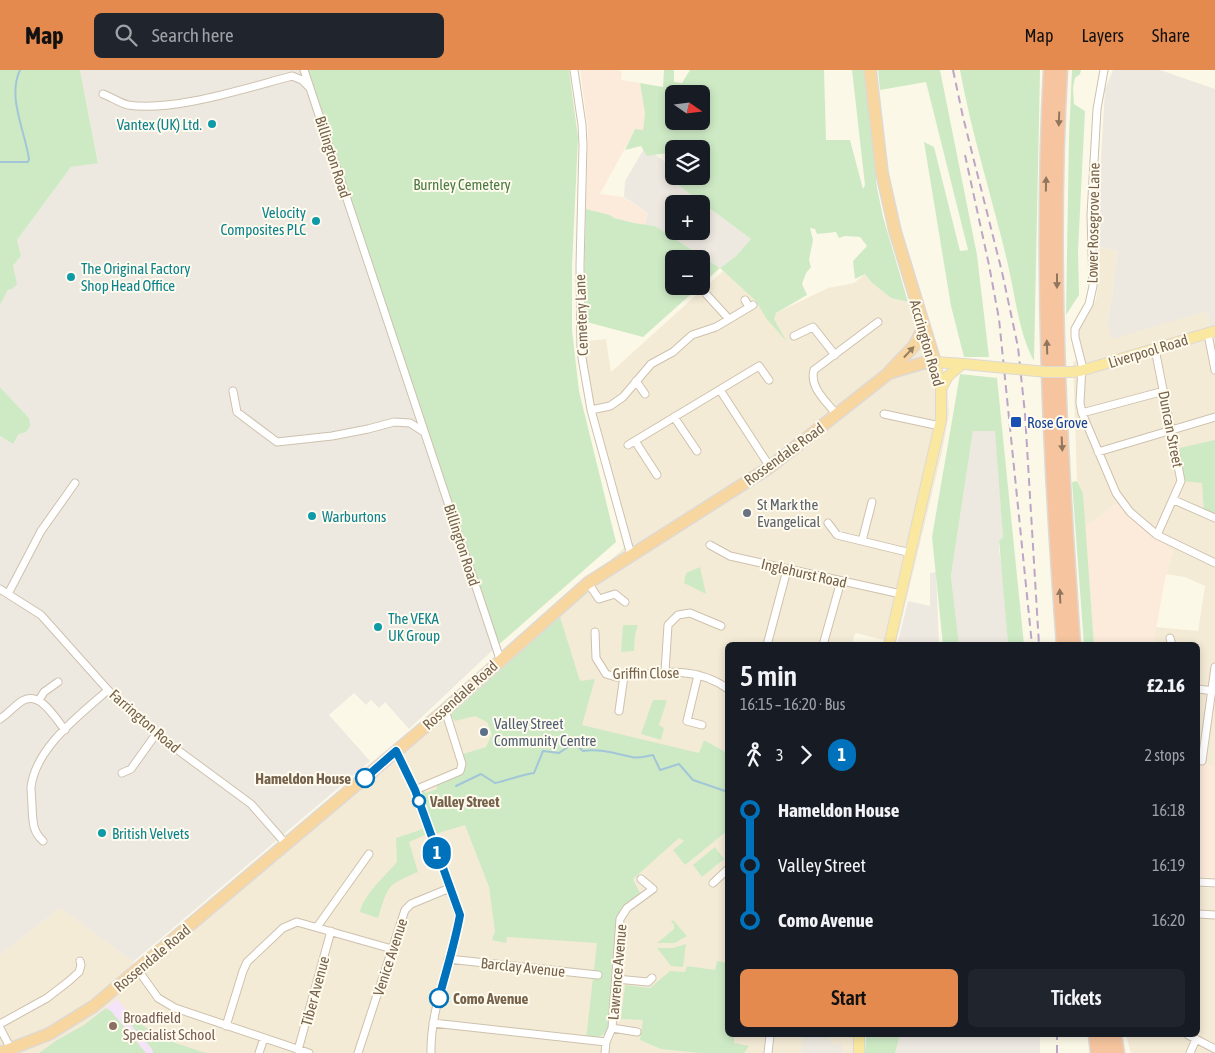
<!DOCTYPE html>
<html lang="en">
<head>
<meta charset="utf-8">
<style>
	:root { --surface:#171b24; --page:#20242c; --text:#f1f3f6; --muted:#9ea1a6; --accent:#e58a4e }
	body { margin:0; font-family:"Asap Condensed",sans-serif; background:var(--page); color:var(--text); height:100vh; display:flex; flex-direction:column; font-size:19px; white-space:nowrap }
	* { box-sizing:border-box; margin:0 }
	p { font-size:16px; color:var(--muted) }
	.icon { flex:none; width:28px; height:28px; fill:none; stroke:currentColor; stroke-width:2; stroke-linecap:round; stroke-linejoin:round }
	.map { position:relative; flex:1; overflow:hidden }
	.side { position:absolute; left:725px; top:572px; width:475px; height:395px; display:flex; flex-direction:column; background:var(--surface); border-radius:8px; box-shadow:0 2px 8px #0003 }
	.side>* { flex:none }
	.badge { padding:0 10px; border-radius:16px; font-size:18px; line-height:32px }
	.needle { width:32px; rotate:104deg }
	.fabs { position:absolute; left:665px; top:15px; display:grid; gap:10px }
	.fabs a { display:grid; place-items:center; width:45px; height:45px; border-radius:8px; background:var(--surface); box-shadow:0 2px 8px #0003; font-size:25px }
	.map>.badge { position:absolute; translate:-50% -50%; box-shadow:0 0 0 2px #fff }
	.legs { display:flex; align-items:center; gap:8px; height:55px; padding:0 15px; font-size:16px }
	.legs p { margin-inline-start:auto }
	.head { display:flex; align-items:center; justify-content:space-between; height:85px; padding:0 15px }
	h1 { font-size:28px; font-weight:600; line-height:38px }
	.action { display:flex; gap:10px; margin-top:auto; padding:10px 15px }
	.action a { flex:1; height:58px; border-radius:8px; background:var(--accent); color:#111; font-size:20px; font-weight:600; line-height:58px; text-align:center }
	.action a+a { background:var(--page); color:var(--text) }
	ul { padding:0 15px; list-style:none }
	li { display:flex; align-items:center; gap:18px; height:55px; font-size:19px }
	li i { display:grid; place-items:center; width:8px; height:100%; margin:0 6px; background:currentColor }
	li i::after { content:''; width:12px; height:12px; margin:-6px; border:4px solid; border-radius:50%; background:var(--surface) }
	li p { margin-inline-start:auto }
	li:first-child i { background:linear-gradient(#0000 50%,currentColor 0) }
	li:last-child i { background:linear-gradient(currentColor 50%,#0000 0) }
	header { display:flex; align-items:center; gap:30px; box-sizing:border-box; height:70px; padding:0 25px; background:var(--accent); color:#111 }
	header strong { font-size:24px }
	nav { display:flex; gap:28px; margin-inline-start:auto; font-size:18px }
	.search { width:350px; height:45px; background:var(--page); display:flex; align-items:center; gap:12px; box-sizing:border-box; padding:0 18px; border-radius:8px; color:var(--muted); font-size:19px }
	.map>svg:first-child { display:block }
</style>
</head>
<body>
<header>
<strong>Map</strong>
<div class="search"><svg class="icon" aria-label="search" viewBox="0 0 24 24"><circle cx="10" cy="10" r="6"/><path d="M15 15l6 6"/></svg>Search here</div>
<nav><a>Map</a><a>Layers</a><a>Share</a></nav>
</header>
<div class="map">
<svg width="1215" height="983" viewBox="0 0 1215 983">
	<rect width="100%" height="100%" fill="#fcf8e7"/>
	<path fill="#f4ebd6" d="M1097 176 1117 181 1112 228 1107 251 1207 241 1211 258H1215V696L1198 693V575H1153L1156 557 1198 561 1205 516 1185 507 1166 504 1173 482 1116 434 1085 457 1083 423 1077 411 1073 293 1077 289 1072 259 1080 258 1096 229 1098 216Z
		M723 201 776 243 828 218 854 213 865 204 871 212 891 228 912 233 930 301 947 310 949 344 942 382 896 573 855 563 852 575H728V965H855L856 983H0V885L60 838 133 892 143 902 624 478 597 366 578 272 606 269 611 302Z
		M1198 817 1215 818V983H1131L1126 965H1198Z"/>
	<path fill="#fcebdb" d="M580 0H618L622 2 621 10 640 13 645 44 643 60H635L600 124 623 127 648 143 645 155 634 153 614 148 610 145 586 139 588 59Z
		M1116 434 1173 482 1166 504 1153 575H1094L1085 457Z
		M1198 693 1215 696V808L1198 807Z"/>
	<path fill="#ede9e1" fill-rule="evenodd" d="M80 0H304L496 577 409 659 385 632 379 638 371 630 366 635 354 623 329 645 370 691 133 892 60 838 0 885V366L13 374 29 348 0 317V235L8 220 12 219 13 196 21 186 17 170 71 97 98 92Z
		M1113 0H1160L1215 19V258L1211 259 1207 241 1112 269 1107 251 1112 228 1117 181 1097 176V157L1105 19Z
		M645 77 668 94 667 99 670 109 751 169 736 186 720 198 655 156 645 155 648 143 624 127 625 111ZM674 134H701V161H674Z
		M973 361H996L1003 468 999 470V479L1003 508 1008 575H959L951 506Z
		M936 502 939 575H897L908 531 930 536V503Z
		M803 965H827L833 975 842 973V983H801Z
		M900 965H986L987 967V965H1040V983H895Z"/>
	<path fill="#f5e4f9" d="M117 929 135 950 163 969 206 983H39L57 970 84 955Z"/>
	<path fill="#ceeac5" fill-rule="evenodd" d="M0 0H80L98 93 71 97 17 170 21 186 13 196 17 214 12 219 8 220 0 235Z
		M304 0H569L578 68 572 196V260L579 321 616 472 496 577Z
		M664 0H674V12L682 13 690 0H824L826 70H850L863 119 865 115 852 0H864L877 118 883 147 908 232 891 228 871 212 865 204 855 209 853 191 867 176 860 167 845 166 839 168 836 162 817 164 815 159 810 158 813 170 809 190 811 197 806 203 802 214 807 225 776 243 774 249 787 272 766 248 756 231 720 198 701 215V189H674V216H700L643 267 583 251 586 139 610 145 614 148 634 153 655 156 720 198 736 186 751 169 670 109 667 99 674 84V106H701V79H674V82L647 86 641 76 625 80 635 59 643 60 645 44 640 13 663 17ZM674 24H701V51H674Z
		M878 0H940L977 185 989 287H964L951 236 924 72 934 77 960 181 968 180 926 12 880 20Z
		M960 0H1040L1034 291C1019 264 1015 225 1008 195 993 130 972 66 960 0Z
		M1072 0H1081L1080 4 1075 8 1073 18 1074 34 1085 41 1078 181 1079 225 1066 245 1069 67Z
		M960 304 997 308 1024 575H1008L999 470 1003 468 995 361H973L951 506 959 575H943L932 467Z
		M0 317 29 348 30 356 26 362 19 364 13 374 0 366Z
		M1215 370V448L1204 444 1202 413 1181 411 1175 379Z
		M1077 411 1083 423 1094 575H1084L1072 412Z
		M700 497 706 524 684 513 686 503Z
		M560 547 580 611 595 609 582 655 699 683 704 670 727 683V761L685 795 673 780 684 771 679 768 633 809 640 823 622 838 616 851 609 954 605 964 592 969H586L597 873 507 867 506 873 492 870 495 861 489 817 465 755 435 764 420 726 423 720 426 723 437 719 436 714 464 703 460 685 486 677 492 664 487 652 475 646 455 651 450 645Z
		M623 555H638L635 565 634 581 621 582Z
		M653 630H667L659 655 664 658 661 670 641 664Z
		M423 759 425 765 409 772 418 802C385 816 389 815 378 848L360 842C364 824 385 806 397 792L396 768Z
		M715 777 724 789 702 807 693 795Z
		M673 850 687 866 675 873H657L674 859V854L671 852Z
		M686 874 683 897 671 896 657 878H673Z
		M717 891 727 893 728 965H734V973L749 976 744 983H700L661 979 640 970 643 950 621 949 625 915 650 918 670 901 685 902 687 896 715 900Z
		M106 938 111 941 146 983H39L57 970 84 955Z
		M135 950 163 969 206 983H153L152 979 131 955Z
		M866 965H900L895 983H865Z"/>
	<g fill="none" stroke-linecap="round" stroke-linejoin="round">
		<path stroke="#a2c6d8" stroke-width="2" d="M0 92H28L29 89C25 61 7 27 20 0
			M456 716 481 704 495 713C509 710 520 705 534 703L543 681 559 683 574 673 583 681C599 678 616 684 632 687 638 689 646 686 653 685L660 700 679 694 693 710 728 722"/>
		<defs>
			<path id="minor" d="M304 0 500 589
				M574 0 582 55 583 75 580 196 581 282 591 340 631 485
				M1104 0 1097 39 1091 145 1093 216 1089 234 1075 259V267L1082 295 1080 333 1082 343 1116 423 1130 442 1157 465 1215 493
				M103 24C111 27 120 33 128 35 174 42 246 18 292 6L302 10 310 18
				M707 225 728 248
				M745 230 749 237
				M1208 264 1215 300
				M794 266 813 257 835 285
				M1155 279 1181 411 1157 465
				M636 311 645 324
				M720 320 770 397
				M233 321 237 342 277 372 332 366 368 359 394 352 410 353 424 362
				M591 340 610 336 623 327 651 294 673 282 692 265 716 257 753 235
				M1082 343 1164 321
				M836 344C826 331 809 317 814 300L878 252
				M884 344 940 356
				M674 347 697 381
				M635 371 657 405
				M628 375 759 296 769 310
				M1098 382 1215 347
				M1174 430 1215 448
				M828 453 837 465 911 483
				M862 471 872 432
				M710 475 730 486 901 524
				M588 513 599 529 615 524 625 532
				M0 519 41 545 108 620 156 664 251 734 286 774
				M8 524 41 461 75 413
				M595 562 596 588 606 604 616 607C655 603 694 594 728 619
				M1170 568 1172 575
				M767 575 787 500
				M823 575 841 511
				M665 602 668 555 678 545 690 543 721 556
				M698 605 687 651 702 655
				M1198 619 1214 621
				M39 630 44 622 58 612
				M619 641 624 606
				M0 649C8 644 14 636 22 631 40 620 55 648 65 660
				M396 681 415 720 459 845C453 891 430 936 431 983
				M1202 691 1215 597
				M122 703 131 699 156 664
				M415 720 460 701 462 694 445 640
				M43 771C32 761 33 751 32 736 32 730 31 723 31 717 36 677 80 645 108 620
				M1198 812 1215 813
				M713 813 728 799
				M1198 844 1215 845
				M317 857 369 784
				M448 889 598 905
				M138 900 158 928 175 938 309 983
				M616 909 648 912 652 908
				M433 953 606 972
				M0 954 47 928 69 911 79 902 81 895 80 891
				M226 956 243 901 247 892 283 858 297 852 392 879
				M0 958 11 979
				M612 958 637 962
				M1188 965 1215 979
				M298 980 331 861
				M259 983 264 968
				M358 983 405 840 411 834 450 818
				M605 983 606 972 612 958 620 849 627 838 653 819 641 809
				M768 983 770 965
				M1190 983 1196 969"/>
			<path id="primary" d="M1072 302 1080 301 1215 261
				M941 319 948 306 962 294
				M889 575 941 350V319L935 292 964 294
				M859 965V983"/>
			<path id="trunk" d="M890 301 914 276 924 257
				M0 983 49 964 94 936 445 640 588 513 770 397 889 303 923 293 935 292 895 161 882 103 870 0"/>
			<path id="motorway" d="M1050 0C1040 191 1049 384 1063 575
				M1061 0C1050 192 1061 384 1074 575
				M1095 965 1097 983
				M1106 965 1108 983
				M1115 965 1118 983"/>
		</defs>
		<use href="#minor" stroke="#cec1ad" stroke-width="9"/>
		<use href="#primary" stroke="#ded9d4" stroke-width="12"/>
		<use href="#trunk" stroke="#ded9d4" stroke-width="14"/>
		<use href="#motorway" stroke="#ded9d4" stroke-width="15"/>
		<use href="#minor" stroke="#fff" stroke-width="7"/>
		<use href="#primary" stroke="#fae8a1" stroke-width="10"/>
		<use href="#trunk" stroke="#f8d6a0" stroke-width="11"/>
		<use href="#motorway" stroke="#f6c59f" stroke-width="12"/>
		<path stroke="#bda5c7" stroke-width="2" stroke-dasharray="8 5" stroke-linecap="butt" d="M953 0 963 47 1002 202 1018 277 1025 344 1039 575
			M965 85 989 195 999 249 1032 575
			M1057 983V965"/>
		<defs>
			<path id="primary-bridge" d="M964 294 1046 302H1072"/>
		</defs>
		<use href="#primary-bridge" stroke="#ded9d4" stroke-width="12" stroke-linecap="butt"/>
		<use href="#primary-bridge" stroke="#fae8a1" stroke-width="10"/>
	</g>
	<defs><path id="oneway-solid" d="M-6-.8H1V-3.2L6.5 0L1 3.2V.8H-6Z" transform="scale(1.25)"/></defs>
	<g fill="#90765c">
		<use href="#oneway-solid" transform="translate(1059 49) rotate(92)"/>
		<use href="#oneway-solid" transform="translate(1046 114) rotate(-89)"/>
		<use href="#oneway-solid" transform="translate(1057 211) rotate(90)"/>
		<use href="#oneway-solid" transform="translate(1047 277) rotate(-92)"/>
		<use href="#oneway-solid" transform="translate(1062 374) rotate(87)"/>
		<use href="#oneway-solid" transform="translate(1060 526) rotate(-93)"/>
	</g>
	<use fill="#967f60" href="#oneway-solid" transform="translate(909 282) rotate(-47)"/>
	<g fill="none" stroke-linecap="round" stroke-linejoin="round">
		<defs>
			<path id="line-1" d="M365 708 396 681 415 720 460 845C455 873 446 901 439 928"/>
		</defs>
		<use href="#line-1" stroke="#fff" stroke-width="11"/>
		<use href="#line-1" stroke="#0072bc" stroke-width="8"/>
	</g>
	<g fill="#0f9aa8" stroke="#fffbee" stroke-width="2">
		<circle cx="212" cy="54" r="5"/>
		<circle cx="316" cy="151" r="5"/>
		<circle cx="71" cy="207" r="5"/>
		<circle cx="312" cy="446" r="5"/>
		<circle cx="378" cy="557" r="5"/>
		<circle cx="102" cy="763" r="5"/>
	</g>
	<rect fill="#1a4fb4" stroke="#fffbee" stroke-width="2" x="1010" y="346" width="12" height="12" rx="2.5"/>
	<circle fill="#6b7280" stroke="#fffbee" stroke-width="2" cx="747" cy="443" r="5"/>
	<circle fill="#5c6f8a" stroke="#fffbee" stroke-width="2" cx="484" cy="662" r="5"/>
	<g fill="#fff" stroke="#0072bc" stroke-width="2.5">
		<circle cx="365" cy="708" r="9"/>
		<circle cx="419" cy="731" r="6"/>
		<circle cx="439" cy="928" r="9"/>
	</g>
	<circle fill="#8d6e63" stroke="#fffbee" stroke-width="2" cx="113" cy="956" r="5"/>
	<g text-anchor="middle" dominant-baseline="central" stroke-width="4" stroke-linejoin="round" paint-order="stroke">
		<g font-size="15" fill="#0d838f" stroke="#fffbee" text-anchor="start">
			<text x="202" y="54" text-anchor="end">Vantex (UK) Ltd.</text>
			<text x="306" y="142" text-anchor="end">Velocity<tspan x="306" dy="17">Composites PLC</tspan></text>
			<text x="81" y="198">The Original Factory<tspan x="81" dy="17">Shop Head Office</tspan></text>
			<text x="322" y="446">Warburtons</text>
			<text x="388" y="548">The VEKA<tspan x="388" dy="17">UK Group</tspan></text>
			<text x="112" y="763">British Velvets</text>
		</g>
		<g font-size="15" fill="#76624b" stroke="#fffbee">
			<text transform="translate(333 87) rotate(72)">Billington Road</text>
			<text transform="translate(1093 153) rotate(-89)">Lower Rosegrove Lane</text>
			<text transform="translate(581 245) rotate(-92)">Cemetery Lane</text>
			<text transform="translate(927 273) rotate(74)">Accrington Road</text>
			<text transform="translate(1148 281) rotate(-17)">Liverpool Road</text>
			<text transform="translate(1171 359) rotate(79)">Duncan Street</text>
			<text transform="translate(784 384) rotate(-36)">Rossendale Road</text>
			<text transform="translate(462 475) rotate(72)">Billington Road</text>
			<text transform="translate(804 503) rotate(13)">Inglehurst Road</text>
			<text transform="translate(646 603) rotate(-1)">Griffin Close</text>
			<text transform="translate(460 625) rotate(-42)">Rossendale Road</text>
			<text transform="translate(145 651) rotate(41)">Farrington Road</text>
			<text transform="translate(390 887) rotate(-72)">Venice Avenue</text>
			<text transform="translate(152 888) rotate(-40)">Rossendale Road</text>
			<text transform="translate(523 897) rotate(6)">Barclay Avenue</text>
			<text transform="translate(617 902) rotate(-85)">Lawrence Avenue</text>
			<text transform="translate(315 921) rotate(-75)">Tiber Avenue</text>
		</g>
		<g font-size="15" fill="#4a7c43" stroke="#fffbee">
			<text x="462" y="114">Burnley Cemetery</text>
		</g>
		<g font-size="15" fill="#164399" stroke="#fffbee" text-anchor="start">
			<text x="1027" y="352">Rose Grove</text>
		</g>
		<g font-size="15" fill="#5b616d" stroke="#fffbee" text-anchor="start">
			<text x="757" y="434">St Mark the<tspan x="757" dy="17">Evangelical</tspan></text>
		</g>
		<g font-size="15" fill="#4e5e75" stroke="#fffbee" text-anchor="start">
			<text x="494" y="653">Valley Street<tspan x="494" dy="17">Community Centre</tspan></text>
		</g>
		<g font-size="15" font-weight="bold" fill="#76624b" stroke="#fffbee" text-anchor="start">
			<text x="351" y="708" text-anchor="end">Hameldon House</text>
			<text x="430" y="731">Valley Street</text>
			<text x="453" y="928">Como Avenue</text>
		</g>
		<g font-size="15" fill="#785e54" stroke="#fffbee" text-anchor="start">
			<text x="123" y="947">Broadfield<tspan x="123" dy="17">Specialist School</tspan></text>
		</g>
	</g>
</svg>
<div class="fabs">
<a><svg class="needle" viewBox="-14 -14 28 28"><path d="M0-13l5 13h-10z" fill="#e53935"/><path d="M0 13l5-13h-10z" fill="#9ea1a6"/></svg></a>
<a><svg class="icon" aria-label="layers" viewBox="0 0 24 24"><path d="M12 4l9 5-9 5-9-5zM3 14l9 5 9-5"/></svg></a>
<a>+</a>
<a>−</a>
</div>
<b class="badge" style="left:437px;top:783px;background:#0072bc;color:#fff">1</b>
<section class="side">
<div class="head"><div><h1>5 min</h1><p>16:15 – 16:20 · Bus</p></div><b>£2.16</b></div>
<div class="legs"><svg class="icon" aria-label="walk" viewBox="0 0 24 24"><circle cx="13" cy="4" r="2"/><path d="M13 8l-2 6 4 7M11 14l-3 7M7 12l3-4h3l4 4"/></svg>3<svg class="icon" aria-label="forward" viewBox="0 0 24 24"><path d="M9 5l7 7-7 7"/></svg><b class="badge" style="background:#0072bc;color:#fff">1</b><p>2 stops</p></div>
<ul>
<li><i style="color:#0072bc"></i><b>Hameldon House</b><p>16:18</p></li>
<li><i style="color:#0072bc"></i><span>Valley Street</span><p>16:19</p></li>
<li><i style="color:#0072bc"></i><b>Como Avenue</b><p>16:20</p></li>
</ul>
<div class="action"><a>Start</a><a>Tickets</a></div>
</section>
</div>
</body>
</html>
